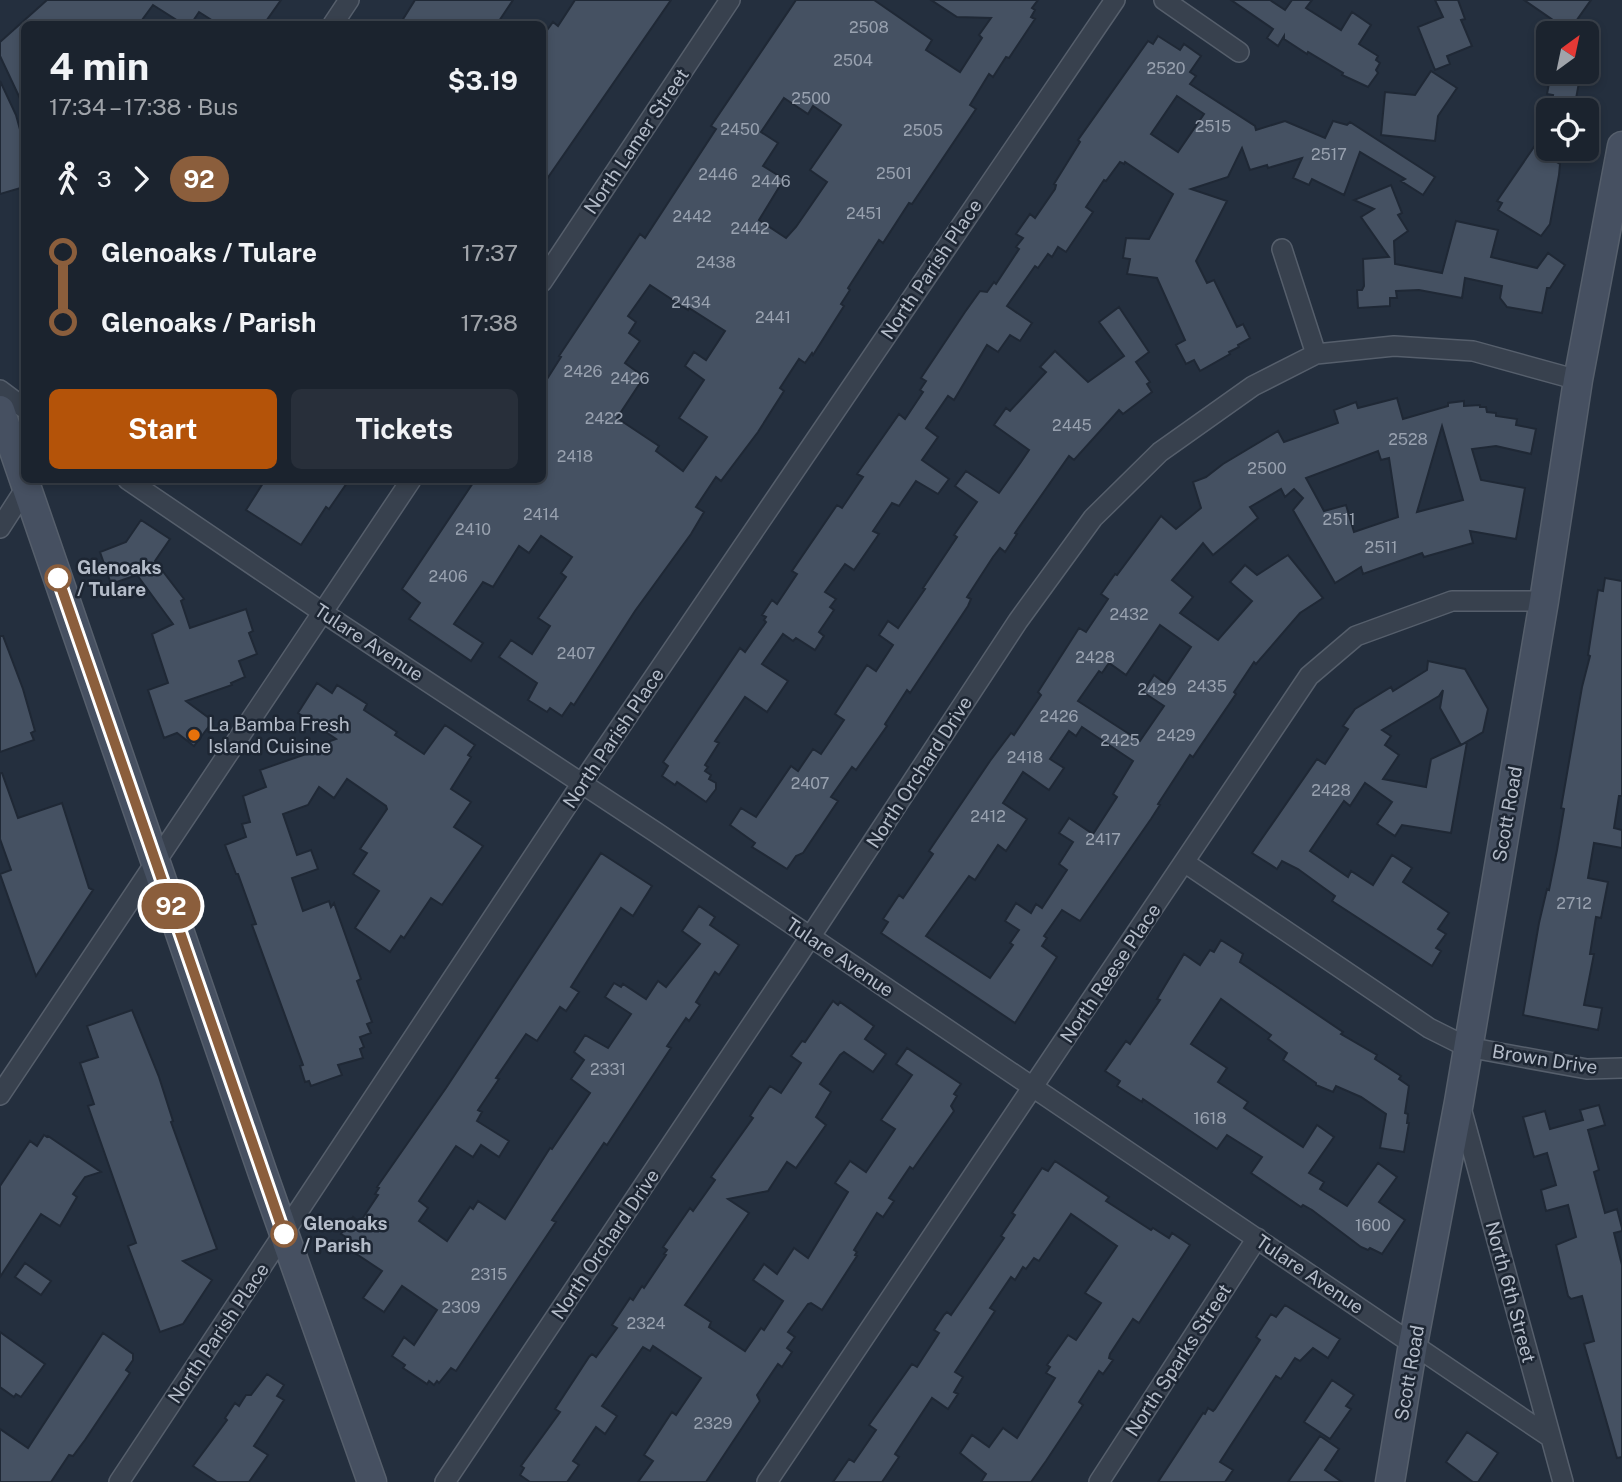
<!DOCTYPE html>
<html lang="en">
<head>
<meta charset="utf-8">
<style>
	:root { --surface:#1b232e; --page:#282f3a; --text:#f1f3f6; --muted:#a0a4aa; --line:#39404a; --accent:#b45309 }
	body { margin:0; font-family:"Public Sans",sans-serif; background:var(--page); color:var(--text); height:100vh; display:flex; flex-direction:column; font-size:26px; white-space:nowrap }
	* { box-sizing:border-box; margin:0 }
	p { font-size:23px; color:var(--muted) }
	.icon { flex:none; width:38px; height:38px; fill:none; stroke:currentColor; stroke-width:2; stroke-linecap:round; stroke-linejoin:round }
	.map { position:relative; flex:1; overflow:hidden }
	.sheet { position:absolute; left:21px; top:21px; width:525px; height:462px; display:flex; flex-direction:column; background:var(--surface); border-radius:10px; box-shadow:0 4px 10px #0003,0 0 0 2px var(--line) }
	.sheet>* { flex:none }
	.badge { padding:0 14px; border-radius:23px; font-size:24px; line-height:46px }
	.needle { width:46px; rotate:33deg }
	.controls { position:absolute; left:1536px; top:21px; display:grid; gap:14px }
	.controls a { display:grid; place-items:center; width:63px; height:63px; border-radius:10px; background:var(--surface); box-shadow:0 4px 10px #0003,0 0 0 2px var(--line); font-size:35px }
	.map>.badge { position:absolute; translate:-50% -50%; box-shadow:0 0 0 4px #fff }
	.legs { display:flex; align-items:center; gap:10px; height:77px; padding:0 28px; font-size:23px }
	.legs p { margin-inline-start:auto }
	.summary { display:flex; align-items:center; justify-content:space-between; height:119px; padding:0 28px }
	h1 { font-size:38px; font-weight:700; line-height:52px }
	.action { display:flex; gap:14px; margin-top:auto; padding:14px 28px }
	.action a { flex:1; height:80px; border-radius:10px; background:var(--accent); color:#fff; font-size:28px; font-weight:700; line-height:80px; text-align:center }
	.action a+a { background:var(--page); color:var(--text) }
	ul { padding:0 28px; list-style:none }
	li { display:flex; align-items:center; gap:24px; height:70px; font-size:26px }
	li i { display:grid; place-items:center; width:10px; height:100%; margin:0 9px; background:currentColor }
	li i::after { content:''; width:18px; height:18px; margin:-9px; border:5px solid; border-radius:50%; background:var(--surface) }
	li p { margin-inline-start:auto }
	li:first-child i { background:linear-gradient(#0000 50%,currentColor 0) }
	li:last-child i { background:linear-gradient(currentColor 50%,#0000 0) }
	.map>svg:first-child { display:block }
</style>
</head>
<body>
<div class="map">
<svg width="1622" height="1482" viewBox="0 0 1622 1482">
	<rect width="100%" height="100%" fill="#242f3e"/>
	<path fill="#455162" stroke="#1f2835" stroke-width="2" fill-rule="evenodd" d="M47 0H281L264 24H218L199 12 191 24H183L153 5 139 24H24V107L0 56V42Z
		M415 0H513L497 24H400Z
		M575 0H671L542 186V37L553 22 558 26Z
		M796 0H874L932 40 926 50 960 72 982 38 979 35 991 18 957 17 931 0H1038L1032 8 1035 10 1031 17 1035 19 1009 58 1006 57 993 77 989 74 970 105 976 109 912 204 909 203 883 243 879 240 848 288 850 290 841 304 844 306 813 355 812 353 805 363 799 359 780 388 784 391 758 432 721 481 716 477 696 507 704 512 691 534 635 611 574 705 571 703 562 716 550 708 547 712 528 700 537 683 499 657 511 640 532 654 550 626 538 618 566 577 561 573 572 557 541 536 529 553 519 546 493 587 483 582 454 624 483 643 471 661 409 619 420 603 402 589 475 480H542V387L561 357 559 356 640 234 645 238 716 129 711 126ZM784 98 808 114 813 106 841 125 810 170 827 182 796 227 786 238 759 220 784 179 763 166 778 143 761 132ZM650 285 688 310 689 308 725 331 706 360 694 352 685 366 704 380 679 418 707 437 683 471 656 451 659 446 617 418 644 377 625 363 640 341 629 333 636 322 628 316Z
		M1231 0H1270L1285 10 1292 0H1312L1306 8 1341 30 1352 12 1371 25 1359 44 1378 56 1376 60 1380 63 1376 70 1378 73 1368 87 1342 75 1343 73 1308 52 1307 54 1284 39V36L1278 46 1267 38 1273 29Z
		M1435 0H1458L1465 19 1461 20 1472 46 1447 56 1450 64 1435 70 1418 27 1443 17Z
		M1524 0H1591L1569 31Z
		M1158 36 1180 50 1184 44 1201 56 1190 72 1196 76 1190 84 1255 126 1256 130 1285 121 1325 138 1333 121 1347 125 1350 122 1435 177 1423 195 1401 181 1405 179 1360 152 1344 195 1312 179 1309 185 1293 178 1302 158 1268 168 1267 165 1250 170 1242 148 1228 177 1191 189 1227 201 1196 261 1207 283 1214 280 1237 327 1243 324 1250 338 1238 345 1239 347 1229 352 1230 354 1200 371 1194 360 1186 364 1176 345 1185 340 1157 278 1127 274 1130 259 1123 258 1126 238 1149 239 1173 194 1125 162 1124 164 1120 162 1106 181 1104 180 1086 207 1093 212 1066 252 1058 247 1052 257 1048 254 1038 268 1035 266 1007 306 1032 323 1020 341 1010 335 998 352 987 345 954 400 948 396 926 428 938 437 922 460 949 479 938 494 916 481 899 506 892 503 873 531 879 534 854 570 845 564 825 592 836 599 830 607 834 610 819 632 824 636 815 650 796 638 793 641 783 634 762 664 788 681 767 712 745 697 715 741 719 743 705 765 708 767 705 771 711 775 709 779 716 783V789L706 802 677 782 675 785 662 776 668 766 663 762 740 648 745 652 766 622 764 620 766 617 762 615 772 600 777 604 797 574 792 571 837 505 842 508 863 477 857 474 899 414 905 419 923 392 920 390 926 381 921 378 965 312 980 291 987 292 994 282 996 284 1019 249 1016 247 1023 238 1016 234 1030 214 1035 218 1055 189 1056 185 1054 184 1080 142 1078 140 1148 41 1153 44ZM1177 96 1204 114 1178 152 1151 134Z
		M1431 71 1457 88 1438 116 1435 141 1381 135 1385 92 1415 95Z
		M1551 72H1581L1575 104 1552 99 1553 95 1547 94Z
		M0 81 16 115 24 144V187L0 194Z
		M1549 125V149H1561L1553 160 1560 164 1559 175 1550 224 1541 236 1498 210 1502 203 1497 201Z
		M1391 185 1402 213 1398 215 1408 231 1394 241 1395 264 1442 273 1456 221 1498 230 1491 257 1537 268 1548 253 1565 265 1550 288H1547L1542 313 1507 307 1500 298 1502 286 1465 278 1462 298 1419 290 1396 291 1397 298H1390V306L1358 308 1357 290H1362L1364 286 1363 259 1389 257 1361 217 1374 209 1354 200Z
		M1119 307 1149 352 1136 362 1150 382 1147 384 1152 392 1123 414 1119 410 1074 460 1069 456 1015 533 1017 534 1005 552 1000 548 993 557 967 597 971 599 968 606 910 693 907 690 885 724 887 726 856 770 852 767 831 797 838 801 803 853 796 856 787 869 752 847 755 843 730 825 741 808 756 817 791 766 798 771 813 749 821 754 844 720 835 714 867 665 876 671 893 645 879 635 888 621 898 628 925 589 923 588 957 537 954 535 977 502 955 486 966 471 999 493 1021 462 1029 450 994 425 1006 408 1010 411 1046 372 1040 367 1055 351 1088 382 1124 356 1099 322Z
		M1397 398 1403 419 1448 406V403L1464 401V406L1480 405V407H1486L1487 412 1496 413V416L1517 419 1516 425 1536 429 1531 454 1496 446 1472 449 1481 480 1525 488 1516 539 1470 531 1473 543 1424 557 1422 553 1363 574 1361 567 1335 583 1293 510 1303 498 1294 489 1285 497 1281 489 1250 507 1258 518 1213 555 1203 543 1172 580 1193 597 1180 613 1218 640 1252 601 1230 582 1245 565 1257 575 1288 555 1323 598 1300 613 1256 664 1254 662 1234 692 1236 694 1193 757 1190 755 1158 804 1160 805 1151 819 1080 921 1062 910 1044 936 1047 938 1042 946 1057 957 1015 1023 881 933 888 922 883 919 899 895 903 898 933 854 929 851 990 761 1011 733 1014 735 1041 695 1038 692 1079 628 1086 632 1108 599 1101 594 1115 574 1117 575 1161 516 1176 529 1201 508 1193 482 1206 477 1223 464 1278 431 1284 442 1338 423 1334 410 1356 402 1358 408ZM1442 426 1463 500 1417 512ZM1378 451 1381 460 1389 458 1398 517 1354 532 1346 505 1324 511 1306 478ZM1160 625 1191 647 1166 684 1154 675 1143 692 1164 706 1140 741 1078 701 1099 671 1102 673 1109 663 1126 675ZM1082 727 1133 761 1113 794 1117 797 1093 834 1069 818 1059 833 1073 842 1059 864 1067 870 1042 908 1036 904 1031 913 1016 903 1005 921 1019 930 1010 943 1013 945 990 978 926 936 969 876 975 880 998 845 1006 851 1027 819 1003 803 1023 772 1049 790 1064 768 1050 759 1069 731 1076 736Z
		M265 480H349L329 509 326 507 301 545 246 510Z
		M141 520 170 539 155 561 184 599 181 601 190 628 246 609 253 631 249 633 257 654 239 661 245 677 231 683 232 685 186 701 213 721 194 746 177 733 164 738 148 690 168 683 152 634 173 624 137 575 111 584 100 552 126 542Z
		M1605 578 1622 581V796H1619L1614 828 1622 830V848L1594 843 1588 878 1608 882 1601 918 1596 917 1590 954H1594L1584 1005 1602 1008 1598 1030 1523 1015 1539 923 1547 889 1549 890 1557 850 1564 809 1561 808 1582 687 1590 656 1588 655 1598 590 1603 591Z
		M0 636H3L23 689 35 731 31 733 34 740 0 752Z
		M1428 661 1465 669 1488 709 1483 732 1461 745 1440 708 1443 690 1439 696 1382 730 1391 736 1385 745 1399 755 1383 779 1426 787 1431 759 1467 742 1451 833 1402 825 1395 836 1377 824 1392 802 1365 783 1350 806 1344 801 1310 851 1348 877 1351 871 1373 885 1392 855 1412 868 1403 882 1449 913 1438 929 1446 934 1436 948 1441 951 1432 966 1332 901 1335 896 1298 869 1282 861 1277 869 1252 853 1317 759 1325 764 1348 729 1343 726 1355 709 1391 687 1393 691 1427 670Z
		M317 683 332 693 337 685 367 704 364 710 397 732 395 735 424 754 445 725 475 745 468 755 471 757 451 789 471 802 454 827 483 846 442 905 431 898 404 938 401 936 390 952 355 928 379 891 353 874 367 853 360 849 387 809 386 806 347 779 334 798 319 787 308 805 283 814 297 855 311 850 318 869 292 878 303 911 329 901 331 907 334 903 361 979 357 981 372 1022 367 1024 371 1033 360 1037 364 1047 360 1049 363 1058 338 1065 342 1075 311 1086 309 1081 305 1082 300 1066 303 1065 252 925 256 924 238 874H236L225 845 246 837 242 824 250 822 243 796 266 787 260 770 306 754 305 750 336 739 298 713Z
		M0 773H2L18 818 62 803 89 888 93 890 36 976 0 874 11 870 0 839Z
		M601 853 652 886 633 916 621 908 571 987 579 992 566 1011 560 1007 537 1041 526 1034 496 1078 499 1079 478 1110 482 1112 477 1121 509 1141 499 1157 481 1145 473 1157 456 1146 419 1201 428 1208 419 1221 447 1241 470 1207 473 1209 478 1201 505 1219 550 1148 552 1149 590 1093 571 1079 584 1060 574 1052 585 1035 608 1048 631 1014 605 997 614 983 621 987 623 984 646 999 658 981 666 987 700 944 682 931 699 906 715 917 710 925 739 945 719 975 715 972 696 1002 700 1005 689 1021 686 1018 667 1046 671 1048 607 1145 604 1143 552 1220 556 1222 456 1371 451 1368 439 1383 437 1381 434 1385 429 1381 427 1384 403 1368 405 1365 392 1356 404 1337 414 1345 437 1310 402 1286 384 1312 363 1298 382 1271 346 1247 351 1240 341 1234 353 1217 360 1222 378 1195 375 1194 379 1188 377 1187 446 1088Z
		M1221 940 1243 954 1240 962 1343 1032 1341 1034 1377 1055 1375 1059 1401 1076 1399 1079 1409 1086 1405 1113 1408 1114 1407 1123H1409L1404 1152 1380 1148 1386 1114 1361 1097 1336 1086 1333 1092 1316 1085V1083L1283 1060 1287 1053 1268 1039 1271 1035 1221 999 1191 1044 1227 1068 1218 1082 1248 1102 1244 1108 1303 1147 1317 1125 1334 1137 1309 1173 1324 1182 1320 1189 1347 1206 1378 1163 1397 1177 1379 1202 1405 1220 1382 1254 1370 1248 1368 1250 1361 1247 1312 1210 1303 1205 1301 1207 1251 1173 1262 1157 1227 1135 1217 1149 1143 1099 1142 1102 1117 1086 1120 1081 1105 1071 1126 1041 1130 1044 1160 1000 1157 999 1184 954 1200 965 1210 950 1214 952Z
		M833 1001 838 1005 840 1002 874 1026 865 1039 886 1054 873 1072 844 1052 840 1055 820 1084 831 1092 816 1117 826 1125 796 1168 787 1162 768 1191 728 1199 749 1213 685 1305 711 1322 709 1327 745 1351 761 1328 764 1330 783 1301 753 1280 764 1264 777 1274 794 1248 808 1258 848 1192 835 1183 850 1161 866 1172 895 1129 881 1120 912 1075 896 1064 907 1048 961 1084 954 1094 957 1096 951 1106 954 1111 913 1169 910 1167 889 1198 894 1201 883 1217 877 1213 854 1250 857 1252 855 1255 857 1256 822 1310 811 1303 808 1304 788 1332 795 1337 787 1348 792 1352 782 1367 778 1364 757 1395 760 1401 706 1482H638L653 1461 644 1455 672 1412 676 1415 701 1378 653 1346 650 1351 643 1347 602 1406 617 1416 605 1434 596 1427 573 1461 579 1465 567 1482H530L520 1475 524 1468 521 1466 560 1412 555 1409 589 1357 592 1354 596 1357 617 1328 612 1325 630 1298 633 1300 642 1286 644 1288 666 1255 664 1254 667 1250 663 1247 690 1208 693 1211 715 1180 711 1177 753 1118 750 1116 761 1099 770 1086 781 1093 801 1063 791 1056 802 1041 805 1042Z
		M132 1010 159 1077 173 1121 171 1122 217 1249 183 1261 212 1280 183 1324 160 1332 128 1246 136 1243 88 1106 94 1104 80 1063 98 1057 87 1026Z
		M1599 1105 1605 1125 1588 1130 1599 1170 1594 1172 1605 1213 1617 1209 1622 1228V1231L1614 1233 1622 1265V1457L1617 1458 1584 1344 1594 1341 1582 1296 1571 1299 1568 1296 1556 1245 1576 1237 1568 1205 1546 1211 1541 1190 1556 1185 1547 1153 1534 1157 1523 1117 1545 1111 1550 1129 1583 1120 1580 1110Z
		M44 1135 47 1137 48 1136 101 1172 85 1177 73 1194 77 1197 60 1226 41 1214 0 1277V1186L30 1141 37 1146Z
		M1055 1161 1109 1197 1106 1201 1151 1230 1153 1228 1169 1238 1172 1233 1190 1245 1139 1323 1133 1319 1110 1354 1109 1358 1113 1360 1103 1374 1099 1371 1079 1402 1083 1405 1046 1461 1031 1482H981L986 1474 960 1453 972 1435 989 1447 1003 1428 1017 1438 1055 1378 1046 1373 1050 1367 1047 1365 1068 1335 1076 1340 1101 1303 1085 1293 1117 1246 1071 1214 1039 1261 1034 1258 1026 1269 1023 1267 1015 1280 1011 1277 990 1308 995 1311 955 1372 963 1377 954 1392 958 1394 948 1409 932 1398 895 1454 899 1457 882 1482H833L849 1459 854 1462 876 1430 869 1425 912 1364 917 1367 939 1333 934 1330 944 1315 947 1312 951 1315 967 1292 1004 1238 1001 1236 1015 1215 1012 1213 1042 1168 1048 1171Z
		M25 1263 51 1281 41 1295 15 1277Z
		M1285 1305 1340 1339 1328 1358 1313 1348 1300 1361 1295 1358 1281 1379 1276 1376 1220 1462 1233 1470 1225 1482H1158L1203 1413 1205 1414 1208 1408 1213 1411 1215 1409 1260 1340 1256 1337 1271 1314 1276 1317Z
		M0 1332 45 1364 21 1397 16 1394 14 1397 0 1387Z
		M103 1333 133 1354V1360L126 1370 130 1373 85 1440 73 1456 69 1455 51 1482H0V1429L28 1448Z
		M267 1374 284 1385 277 1396 284 1400 254 1446 268 1455 249 1482H217L193 1466 227 1420 225 1418 235 1403 239 1406 246 1395H251Z
		M1332 1380 1354 1395 1346 1406 1351 1409 1330 1439 1304 1422Z
		M1467 1432 1498 1453 1478 1482H1473L1446 1462Z
		M1320 1436 1339 1449 1325 1470 1342 1482H1288Z"/>
	<g fill="none" stroke-linecap="round" stroke-linejoin="round">
		<defs>
			<path id="street" d="M1164 0 1239 52
				M333 24 349 0
				M1282 249 1316 354
				M542 282 730 0
				M0 390 24 408
				M128 480 322 612 657 833 1550 1437
				M0 528 31 480
				M1184 862 1429 1028 1467 1047 1587 1069 1622 1068
				M0 1095 411 480
				M1461 1108 1563 1482
				M119 1482 582 783 1115 0
				M445 1482 795 960 1018 621 1093 518 1160 452 1253 386 1316 354 1394 346 1473 351 1578 380
				M767 1482 1309 676 1356 636 1452 601H1544
				M1099 1482 1257 1238"/>
			<path id="secondary" d="M0 410 263 1174 372 1482
				M1390 1482 1413 1344 1459 1102 1544 601 1578 380 1622 146"/>
		</defs>
		<use href="#street" stroke="#565f6c" stroke-width="22"/>
		<use href="#secondary" stroke="#565f6c" stroke-width="31"/>
		<use href="#street" stroke="#38414e" stroke-width="19"/>
		<use href="#secondary" stroke="#465061" stroke-width="28"/>
	</g>
	<g fill="none" stroke-linecap="round" stroke-linejoin="round">
		<defs>
			<path id="line-1" d="M58 578 284 1234"/>
		</defs>
		<use href="#line-1" stroke="#fff" stroke-width="16"/>
		<use href="#line-1" stroke="#8b5e3c" stroke-width="10"/>
	</g>
	<g fill="#fff" stroke="#8b5e3c" stroke-width="3.5">
		<circle cx="58" cy="578" r="12"/>
		<circle cx="284" cy="1234" r="12"/>
	</g>
	<circle fill="#e8710a" stroke="#1d2633" stroke-width="2.5" cx="194" cy="735" r="7"/>
	<g text-anchor="middle" dominant-baseline="central" stroke-width="5" stroke-linejoin="round" paint-order="stroke">
		<g font-size="16" fill="#98a1af">
			<text x="869" y="27">2508</text>
			<text x="853" y="60">2504</text>
			<text x="1166" y="68">2520</text>
			<text x="811" y="98">2500</text>
			<text x="1213" y="126">2515</text>
			<text x="740" y="129">2450</text>
			<text x="923" y="130">2505</text>
			<text x="1329" y="154">2517</text>
			<text x="894" y="173">2501</text>
			<text x="718" y="174">2446</text>
			<text x="771" y="181">2446</text>
			<text x="864" y="213">2451</text>
			<text x="692" y="216">2442</text>
			<text x="750" y="228">2442</text>
			<text x="716" y="262">2438</text>
			<text x="691" y="302">2434</text>
			<text x="773" y="317">2441</text>
			<text x="583" y="371">2426</text>
			<text x="630" y="378">2426</text>
			<text x="604" y="418">2422</text>
			<text x="1072" y="425">2445</text>
			<text x="1408" y="439">2528</text>
			<text x="575" y="456">2418</text>
			<text x="1267" y="468">2500</text>
			<text x="541" y="514">2414</text>
			<text x="1339" y="519">2511</text>
			<text x="473" y="529">2410</text>
			<text x="1381" y="547">2511</text>
			<text x="448" y="576">2406</text>
			<text x="1129" y="614">2432</text>
			<text x="576" y="653">2407</text>
			<text x="1095" y="657">2428</text>
			<text x="1207" y="686">2435</text>
			<text x="1157" y="689">2429</text>
			<text x="1059" y="716">2426</text>
			<text x="1176" y="735">2429</text>
			<text x="1120" y="740">2425</text>
			<text x="1025" y="757">2418</text>
			<text x="810" y="783">2407</text>
			<text x="1331" y="790">2428</text>
			<text x="988" y="816">2412</text>
			<text x="1103" y="839">2417</text>
			<text x="1574" y="903">2712</text>
			<text x="608" y="1069">2331</text>
			<text x="1210" y="1118">1618</text>
			<text x="1373" y="1225">1600</text>
			<text x="489" y="1274">2315</text>
			<text x="461" y="1307">2309</text>
			<text x="646" y="1323">2324</text>
			<text x="713" y="1423">2329</text>
		</g>
		<g font-size="19" fill="#b4bcc9" stroke="#1d2633">
			<text transform="translate(636 141) rotate(-56)">North Lamer Street</text>
			<text transform="translate(931 269) rotate(-56)">North Parish Place</text>
			<text transform="translate(369 642) rotate(33)">Tulare Avenue</text>
			<text transform="translate(613 738) rotate(-56)">North Parish Place</text>
			<text transform="translate(919 772) rotate(-57)">North Orchard Drive</text>
			<text transform="translate(1507 814) rotate(-80)">Scott Road</text>
			<text transform="translate(840 957) rotate(34)">Tulare Avenue</text>
			<text transform="translate(1110 973) rotate(-56)">North Reese Place</text>
			<text transform="translate(1545 1059) rotate(9)">Brown Drive</text>
			<text transform="translate(605 1244) rotate(-56)">North Orchard Drive</text>
			<text transform="translate(1310 1274) rotate(34)">Tulare Avenue</text>
			<text transform="translate(1511 1292) rotate(75)">North 6th Street</text>
			<text transform="translate(218 1333) rotate(-56)">North Parish Place</text>
			<text transform="translate(1178 1360) rotate(-57)">North Sparks Street</text>
			<text transform="translate(1409 1373) rotate(-80)">Scott Road</text>
		</g>
		<g font-size="19" font-weight="bold" fill="#b4bcc9" stroke="#1d2633" text-anchor="start">
			<text x="77" y="567">Glenoaks<tspan x="77" dy="22">/ Tulare</tspan></text>
			<text x="303" y="1223">Glenoaks<tspan x="303" dy="22">/ Parish</tspan></text>
		</g>
		<g font-size="19" fill="#b4bcc9" stroke="#1d2633" text-anchor="start">
			<text x="208" y="724">La Bamba Fresh<tspan x="208" dy="22">Island Cuisine</tspan></text>
		</g>
	</g>
</svg>
<div class="controls">
<a><svg class="needle" viewBox="-14 -14 28 28"><path d="M0-13l5 13h-10z" fill="#e53935"/><path d="M0 13l5-13h-10z" fill="#a0a4aa"/></svg></a>
<a><svg class="icon" aria-label="locate" viewBox="0 0 24 24"><circle cx="12" cy="12" r="6"/><path d="M12 2v4M12 18v4M2 12h4M18 12h4"/></svg></a>
</div>
<b class="badge" style="left:171px;top:906px;background:#8b5e3c;color:#fff">92</b>
<section class="sheet">
<div class="summary"><div><h1>4 min</h1><p>17:34 – 17:38 · Bus</p></div><b>$3.19</b></div>
<div class="legs"><svg class="icon" aria-label="walk" viewBox="0 0 24 24"><circle cx="13" cy="4" r="2"/><path d="M13 8l-2 6 4 7M11 14l-3 7M7 12l3-4h3l4 4"/></svg>3<svg class="icon" aria-label="forward" viewBox="0 0 24 24"><path d="M9 5l7 7-7 7"/></svg><b class="badge" style="background:#8b5e3c;color:#fff">92</b></div>
<ul>
<li><i style="color:#8b5e3c"></i><b>Glenoaks / Tulare</b><p>17:37</p></li>
<li><i style="color:#8b5e3c"></i><b>Glenoaks / Parish</b><p>17:38</p></li>
</ul>
<div class="action"><a>Start</a><a>Tickets</a></div>
</section>
</div>
</body>
</html>
